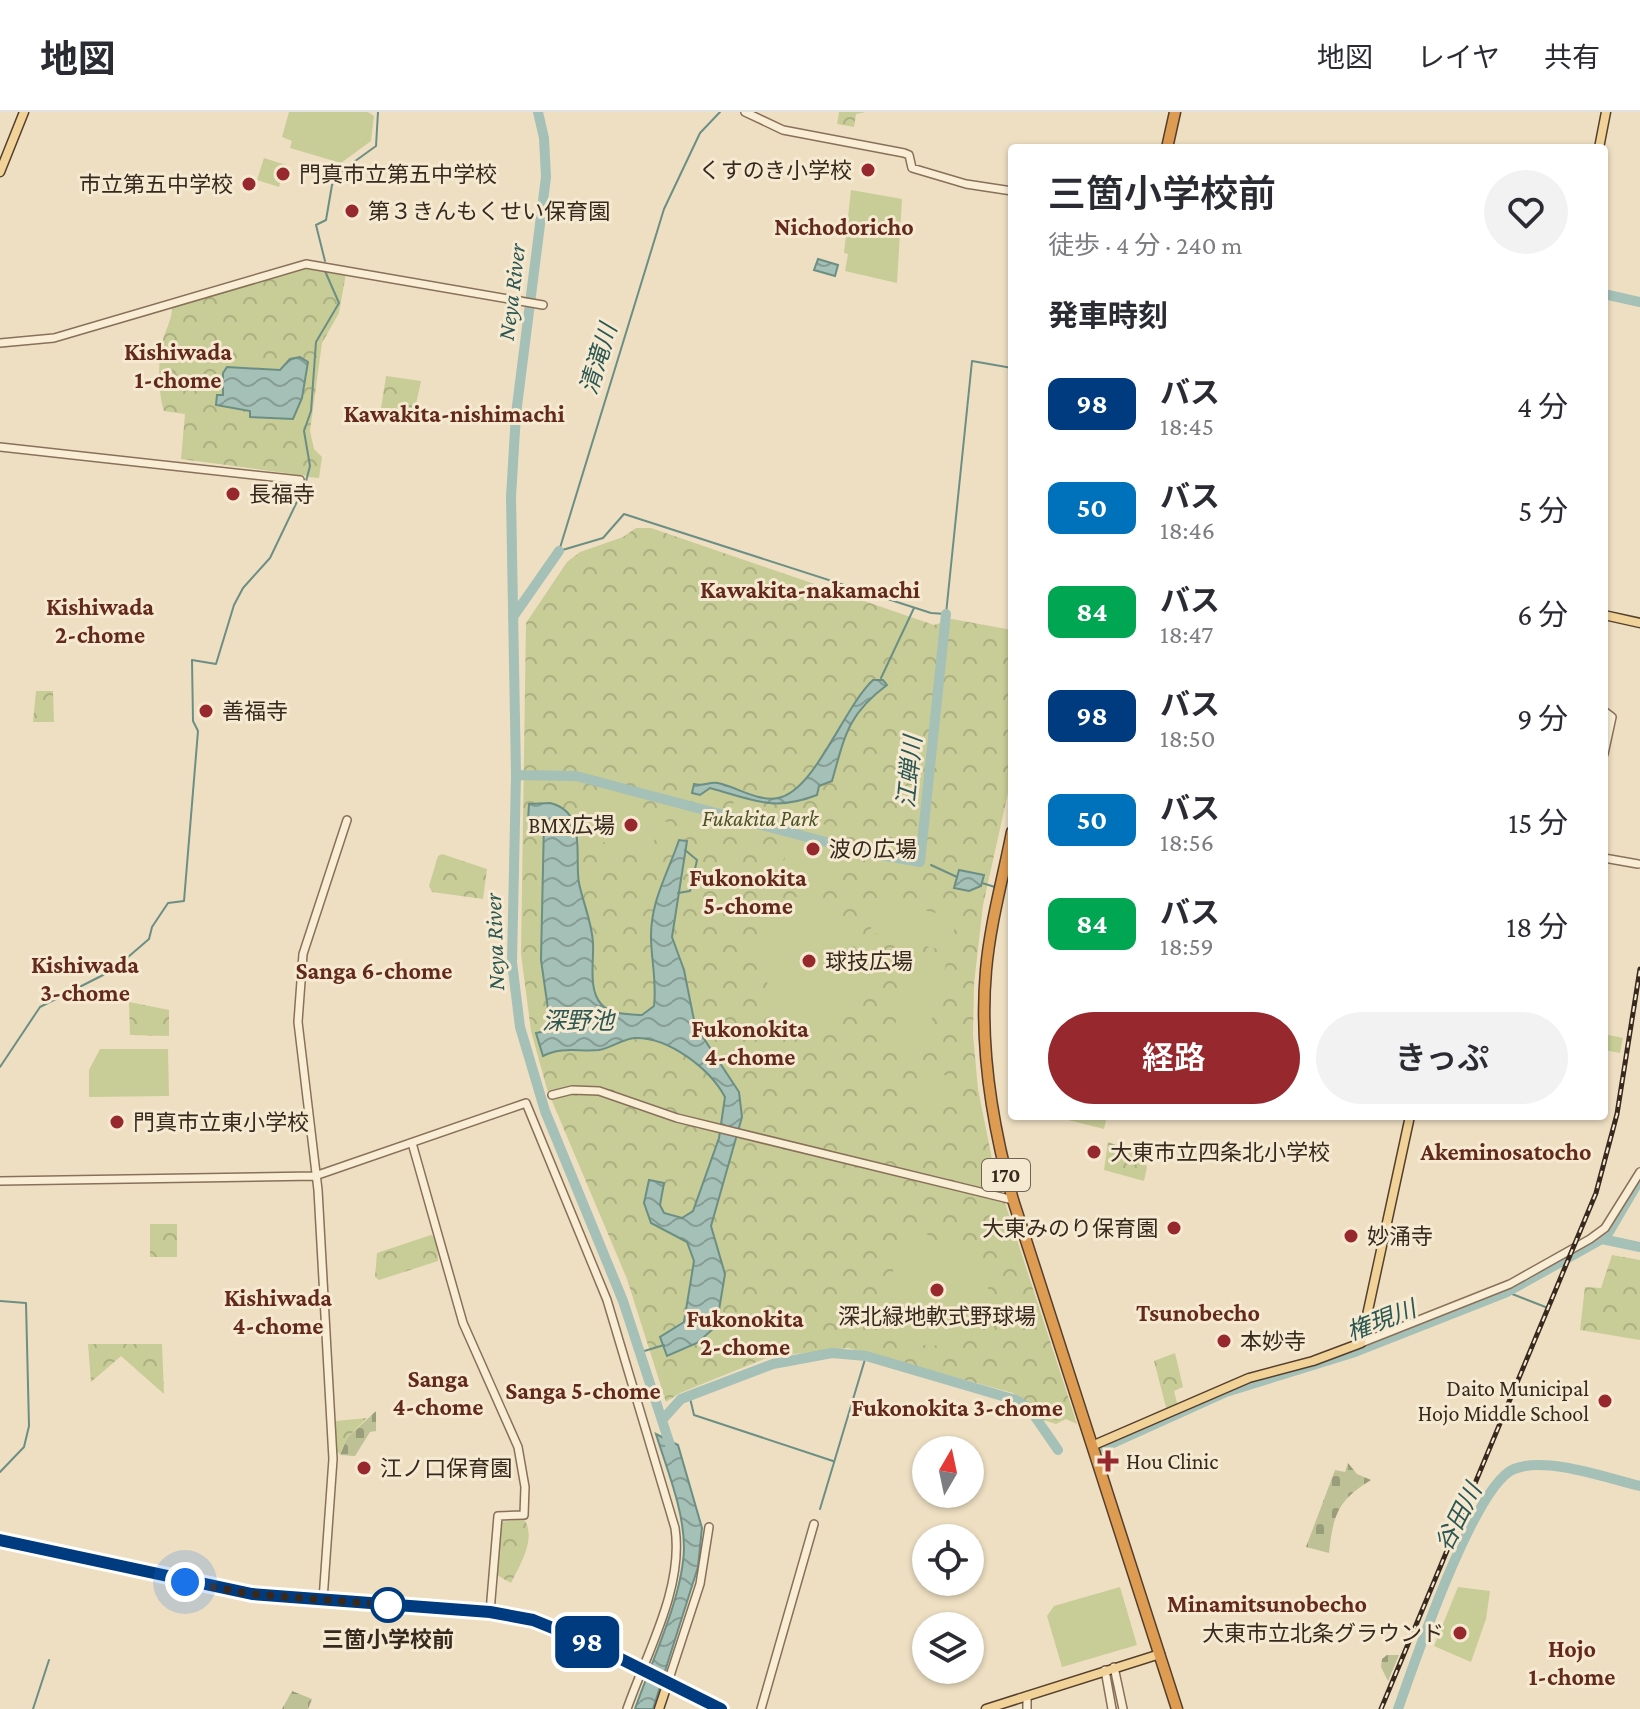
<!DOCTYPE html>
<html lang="ja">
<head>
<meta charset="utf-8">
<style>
	:root { --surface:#fff; --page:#f2f2f3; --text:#2b2b33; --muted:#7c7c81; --line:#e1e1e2; --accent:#97292e }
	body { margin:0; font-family:"Crimson Pro","Noto Sans JP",serif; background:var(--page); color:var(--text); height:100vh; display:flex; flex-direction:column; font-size:30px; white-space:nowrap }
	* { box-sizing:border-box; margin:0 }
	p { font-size:26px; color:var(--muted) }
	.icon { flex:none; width:44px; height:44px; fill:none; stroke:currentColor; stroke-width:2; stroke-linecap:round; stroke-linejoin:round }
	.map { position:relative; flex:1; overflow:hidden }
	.details { position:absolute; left:1008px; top:32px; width:600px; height:976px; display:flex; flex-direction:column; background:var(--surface); border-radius:8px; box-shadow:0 2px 6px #0004 }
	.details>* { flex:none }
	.badge { padding:0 16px; border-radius:12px; font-size:28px; line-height:52px }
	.needle { width:52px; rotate:9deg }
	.tools { position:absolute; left:912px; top:1324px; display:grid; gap:16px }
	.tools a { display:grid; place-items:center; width:72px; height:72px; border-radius:50%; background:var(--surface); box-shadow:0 2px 6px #0004; font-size:40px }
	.you { position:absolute; width:40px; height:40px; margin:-20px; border:6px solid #fff; border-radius:50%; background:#1a73e8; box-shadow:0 0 0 12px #1a73e833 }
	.map>.badge { position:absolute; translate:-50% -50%; box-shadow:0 0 0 4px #fff }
	h2 { padding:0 40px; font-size:30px; line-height:72px }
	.round { display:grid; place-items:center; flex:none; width:84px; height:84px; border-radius:42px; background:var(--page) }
	.headline { display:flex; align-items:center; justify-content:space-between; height:136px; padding:0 40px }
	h1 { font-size:38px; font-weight:600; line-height:60px }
	.action { display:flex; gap:16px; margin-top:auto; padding:16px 40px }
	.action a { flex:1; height:92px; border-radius:48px; background:var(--accent); color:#fff; font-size:32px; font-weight:600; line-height:92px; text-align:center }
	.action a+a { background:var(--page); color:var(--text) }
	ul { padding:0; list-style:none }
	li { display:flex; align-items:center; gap:24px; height:104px; padding:0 40px }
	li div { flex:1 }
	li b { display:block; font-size:30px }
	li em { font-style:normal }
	li .badge { min-width:88px; font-weight:700; text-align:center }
	header { display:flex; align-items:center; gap:48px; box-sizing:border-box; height:112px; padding:0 40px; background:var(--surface); border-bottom:2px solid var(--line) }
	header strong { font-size:38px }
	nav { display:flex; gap:44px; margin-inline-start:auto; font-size:28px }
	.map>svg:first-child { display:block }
</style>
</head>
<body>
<header>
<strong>地図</strong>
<nav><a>地図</a><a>レイヤ</a><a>共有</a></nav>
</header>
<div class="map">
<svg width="1640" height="1597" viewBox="0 0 1640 1597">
	<defs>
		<pattern id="cemetery-stones" width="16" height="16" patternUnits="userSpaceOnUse" patternTransform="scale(2)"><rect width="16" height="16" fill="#bdc195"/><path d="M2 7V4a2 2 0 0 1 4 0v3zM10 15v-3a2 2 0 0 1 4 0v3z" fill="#9a9d79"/></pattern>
		<pattern id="park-crowns" width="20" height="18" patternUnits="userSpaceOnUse" patternTransform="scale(2)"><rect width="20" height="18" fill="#c8cc96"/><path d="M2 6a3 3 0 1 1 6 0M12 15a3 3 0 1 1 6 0" fill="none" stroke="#acaf81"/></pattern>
		<pattern id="water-waves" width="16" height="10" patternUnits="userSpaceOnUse" patternTransform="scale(2)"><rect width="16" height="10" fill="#a4c0b7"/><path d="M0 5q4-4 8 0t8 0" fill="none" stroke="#869c94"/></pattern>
	</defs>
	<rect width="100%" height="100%" fill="#eedfc2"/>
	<path fill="url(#cemetery-stones)" d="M376 1299V1319L370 1320 355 1344 340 1343 347 1326Z
		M1348 1351 1357 1362 1371 1368C1338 1388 1333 1403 1329 1441L1306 1435 1335 1358 1345 1360Z
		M1387 1543H1399L1388 1569 1381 1555 1382 1547Z
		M292 1579 312 1587 308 1597H282Z"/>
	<path fill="url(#park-crowns)" d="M839 0H866L856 2 854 15 837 12Z
		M306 156 346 161 339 201 322 231 310 319 314 337 322 345 319 366 308 365 301 381 307 364 181 347 185 302 164 299C158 282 158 247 162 231 165 218 172 209 172 195Z
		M386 264 421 269 412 310 380 303Z
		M636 416H651L934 513 952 507 1012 518V663L983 793 974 872 973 923 978 977 994 1057 1077 1312 1066 1307 1056 1312 1043 1308 1013 1281 848 1236 769 1245 680 1281 666 1290 627 1167 547 977 531 919 521 842 526 511 567 450 580 440 623 425Z
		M36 579H53L54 610H33Z
		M442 742 487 757 483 787 432 780 429 774 438 744Z
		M129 890 169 898V924L130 923Z
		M1604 922 1623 926 1620 941 1604 938Z
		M1108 1030 1142 1042 1147 1055 1144 1069 1104 1058Z
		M150 1112H177V1145H150Z
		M431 1123 436 1126 438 1149 379 1168 375 1165 377 1141Z
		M1612 1143 1640 1148V1228L1580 1218 1585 1175 1601 1176Z
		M88 1232H162L164 1282 121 1244 91 1270Z
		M1175 1241 1183 1275 1174 1279 1178 1295 1167 1299 1154 1249Z
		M367 1306 347 1326 340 1342 335 1338 336 1309Z
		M524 1407C537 1426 520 1453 511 1471L495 1462 501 1410Z"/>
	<path fill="#c8cc96" d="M289 0H368L374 4 371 29 341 51 290 36 292 29 282 25Z
		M264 46 286 53 279 75 257 68Z
		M851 78 902 87 897 171 845 159 848 142 844 141Z
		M603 684 649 697 647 705 668 710 659 724 641 740 626 739 596 727Z
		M735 687 768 696 769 707 731 697Z
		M774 697 839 717 841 728 830 769 789 768 772 754 774 746 784 749 794 713 771 708Z
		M811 782C858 793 853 845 859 885 853 901 843 906 827 910 760 927 767 857 760 812L776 789Z
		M878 787 957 806 949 840 870 820Z
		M901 836 947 848 921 949 888 940 905 873 892 869Z
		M100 937H168L169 984 89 985V958Z
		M920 957 952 965 944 998 912 991Z
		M1052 1004H1107L1104 1017Z
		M917 1116 975 1153 987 1164C1000 1233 914 1261 881 1200L903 1125Z
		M1120 1475 1137 1533 1062 1555 1047 1504 1054 1494Z
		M1458 1475 1490 1479 1486 1507 1471 1550 1434 1534Z"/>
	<path fill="url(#water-waves)" stroke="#6b8f84" stroke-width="2" d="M818 147 838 153 835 164 814 158Z
		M300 245 308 250 302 286 293 307 250 305V299L216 293 217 283H223V261L227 255 280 258 290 247Z
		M873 568H883L887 573C848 602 845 623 832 669L819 674 817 683C773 700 754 688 710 676L700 683 692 681 694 672C704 675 709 669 718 671 737 675 758 690 778 686 815 679 843 596 873 568Z
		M550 691C588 700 574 744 579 771 583 791 592 810 593 831 594 850 588 877 601 892 610 903 628 902 642 903L654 894C657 870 651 847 651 824 651 788 668 761 679 728L687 729 672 825 684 858 695 913 739 980 742 1005 711 1114 725 1162 718 1204 713 1217 697 1231 667 1244 660 1225 684 1210 694 1149 687 1130 651 1111 644 1091 649 1068 664 1071 660 1093 664 1101 682 1106 693 1099 719 1026 725 985C710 957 669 925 635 926 622 927 611 936 599 938 579 940 562 934 543 944L536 921 551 918 541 848 544 710 528 709 529 692Z
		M959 758 984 763 981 774 969 779 954 776Z
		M656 1322 678 1333 702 1416 698 1455 653 1597H635C651 1550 683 1485 684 1436 684 1398 667 1358 656 1322Z"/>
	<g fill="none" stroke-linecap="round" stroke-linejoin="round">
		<path stroke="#6b8f84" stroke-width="2" d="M720 0 700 21 664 97 559 439 603 426 624 402 931 501 946 502 972 249 1012 256
			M325 149 316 113 326 108 332 73 340 60 376 34 378 0
			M881 566 914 496
			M931 753 957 765
			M982 771 995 775
			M678 781 690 779 697 748 685 738
			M0 955 40 895 113 858 149 827 152 815 168 791 184 789 198 619 193 609 192 548 216 552 234 493 243 476 270 446 305 373 310 354 304 319 311 299 316 230 339 191 325 159
			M1507 1180 1548 1196
			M0 1189 26 1191 29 1314 24 1335 0 1360
			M641 1240 664 1233
			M690 1286 694 1303 833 1349
			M820 1397 866 1244
			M33 1597 49 1548"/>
		<path stroke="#a4c0b7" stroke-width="10" d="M538 0 544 26 546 65 516 302 511 385 516 663 512 850 520 915 545 999 623 1189 672 1339
			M1604 182 1640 190
			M513 505 559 439
			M516 663 576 664 864 740 920 750 946 502
			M1602 1127 1640 1135
			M663 1307 681 1287 773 1252 832 1241 866 1244 1016 1288 1029 1296 1058 1338
			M1102 1336 1226 1280 1352 1241 1507 1180 1602 1127 1609 1120 1640 1067
			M1398 1597C1414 1552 1474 1373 1514 1357 1546 1344 1607 1366 1640 1374"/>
		<defs>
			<path id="minor" d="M745 0 783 18 904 41 909 43 912 56 966 72 1012 79
				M0 231 54 226 306 152 543 193
				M0 335 300 368
				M1604 599 1612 605 1604 642
				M1604 746 1638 752
				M552 983 572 978 599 979 677 1006 1013 1088
				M412 1031 463 1211 518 1335 525 1375 524 1403 498 1404 490 1500
				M0 1069 315 1064 526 991 607 1188 675 1416C684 1476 646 1542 627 1597
				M1361 1231 1510 1172 1590 1127 1605 1116 1640 1060
				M323 1488 333 1347 318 1078 298 910 303 842 347 708
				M1114 1555 1123 1597
				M1105 1558 1112 1597
				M668 1570 700 1472 709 1415
				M761 1597 814 1412
				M1027 1597V1584"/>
			<path id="major" d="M1599 36 1606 0
				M0 60 24 0
				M1604 503 1640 511
				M1094 1333 1249 1266 1313 1249 1361 1231 1410 1004
				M0 1428 252 1482 490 1500 533 1508 585 1529 721 1597
				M659 1597 668 1570
				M986 1597 1160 1542"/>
			<path id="highway" d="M1167 36 1175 0
				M1012 720C1003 766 990 812 986 858 979 936 992 1013 1013 1088L1177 1597"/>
		</defs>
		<use href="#minor" stroke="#887059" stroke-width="10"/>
		<use href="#major" stroke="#553f2d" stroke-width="11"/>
		<use href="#highway" stroke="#553f2d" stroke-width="13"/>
		<use href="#minor" stroke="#f9edd5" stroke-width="7"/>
		<use href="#major" stroke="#f1d399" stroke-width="8"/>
		<use href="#highway" stroke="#de9b52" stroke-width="10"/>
		<defs>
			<path id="rail" d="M1381 1597 1596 1081 1617 1002 1640 857"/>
		</defs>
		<use href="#rail" stroke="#37291d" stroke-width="5"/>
		<use href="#rail" stroke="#f5ead1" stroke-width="2" stroke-dasharray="6" stroke-linecap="butt"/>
	</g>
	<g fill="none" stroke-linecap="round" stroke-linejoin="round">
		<defs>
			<path id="line" d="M0 1428 252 1482 490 1500 533 1508 585 1529 721 1597"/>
		</defs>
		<use href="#line" stroke="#fff" stroke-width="18"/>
		<use href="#line" stroke="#003b80" stroke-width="12"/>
		<path stroke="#37291d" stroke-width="8" stroke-dasharray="0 14.4" d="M185 1470 252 1482 388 1493"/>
	</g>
	<g fill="#97292e" stroke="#f5ead1" stroke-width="3">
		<circle cx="868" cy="58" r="8"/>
		<circle cx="283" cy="62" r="8"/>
		<circle cx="249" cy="72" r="8"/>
		<circle cx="352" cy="99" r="8"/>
		<circle cx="233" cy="382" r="8"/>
		<circle cx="206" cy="599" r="8"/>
		<circle cx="631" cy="713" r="8"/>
		<circle cx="813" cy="737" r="8"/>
		<circle cx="809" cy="849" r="8"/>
		<circle cx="117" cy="1010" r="8"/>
		<circle cx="1094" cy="1040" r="8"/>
		<circle cx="1174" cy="1116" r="8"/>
		<circle cx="1351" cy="1124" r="8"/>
		<circle cx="937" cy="1178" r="8"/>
		<circle cx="1224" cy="1229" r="8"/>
		<circle cx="1605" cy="1289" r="8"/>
		<path d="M1104 1337h8v8h8v8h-8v8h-8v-8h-8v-8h8z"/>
		<circle cx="364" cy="1356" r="8"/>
		<circle cx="1460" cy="1521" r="8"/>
	</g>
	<circle fill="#fff" stroke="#003b80" stroke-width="4" cx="388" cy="1493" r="16"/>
	<g text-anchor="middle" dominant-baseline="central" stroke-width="6" stroke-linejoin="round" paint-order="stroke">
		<rect fill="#f5ead1" stroke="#706353" stroke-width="2" x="982" y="1047" width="48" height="32" rx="6"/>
		<g font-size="20" font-weight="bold" fill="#37291d">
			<text x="1006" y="1063">170</text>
		</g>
		<g font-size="22" fill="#37291d" stroke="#f5ead1" text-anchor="start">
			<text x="852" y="58" text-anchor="end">くすのき小学校</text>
			<text x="299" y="62">門真市立第五中学校</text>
			<text x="233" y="72" text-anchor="end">市立第五中学校</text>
			<text x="368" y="99">第３きんもくせい保育園</text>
			<text x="249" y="382">長福寺</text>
			<text x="222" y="599">善福寺</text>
			<text x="615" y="713" text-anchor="end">BMX広場</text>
			<text x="829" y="737">波の広場</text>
			<text x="825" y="849">球技広場</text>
			<text x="133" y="1010">門真市立東小学校</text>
			<text x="1110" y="1040">大東市立四条北小学校</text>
			<text x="1158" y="1116" text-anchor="end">大東みのり保育園</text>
			<text x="1367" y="1124">妙涌寺</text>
			<text x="937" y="1204" text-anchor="middle">深北緑地軟式野球場</text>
			<text x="1240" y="1229">本妙寺</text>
			<text x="1589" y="1276" text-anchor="end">Daito Municipal<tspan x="1589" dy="25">Hojo Middle School</tspan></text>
			<text x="1126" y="1349">Hou Clinic</text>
			<text x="380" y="1356">江ノ口保育園</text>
			<text x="1444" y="1521" text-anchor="end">大東市立北条グラウンド</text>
		</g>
		<g font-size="22" font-style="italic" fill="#4a5424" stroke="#f5ead1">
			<text x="760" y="706">Fukakita Park</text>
		</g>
		<g font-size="22" font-weight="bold" fill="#37291d" stroke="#f5ead1">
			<text x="388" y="1527">三箇小学校前</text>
		</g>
		<g font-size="24" font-weight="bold" fill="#64291d" stroke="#f5ead1">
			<text x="844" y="114">Nichodoricho</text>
			<text x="178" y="239">Kishiwada<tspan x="178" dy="28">1-chome</tspan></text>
			<text x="454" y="301">Kawakita-nishimachi</text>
			<text x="810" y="477">Kawakita-nakamachi</text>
			<text x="100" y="494">Kishiwada<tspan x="100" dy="28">2-chome</tspan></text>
			<text x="748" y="765">Fukonokita<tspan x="748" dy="28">5-chome</tspan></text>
			<text x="85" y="852">Kishiwada<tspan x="85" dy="28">3-chome</tspan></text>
			<text x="374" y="858">Sanga 6-chome</text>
			<text x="750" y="916">Fukonokita<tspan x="750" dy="28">4-chome</tspan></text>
			<text x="1506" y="1039">Akeminosatocho</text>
			<text x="278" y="1185">Kishiwada<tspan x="278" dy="28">4-chome</tspan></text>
			<text x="1198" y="1200">Tsunobecho</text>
			<text x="745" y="1206">Fukonokita<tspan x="745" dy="28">2-chome</tspan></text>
			<text x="438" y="1266">Sanga<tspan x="438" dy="28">4-chome</tspan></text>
			<text x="583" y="1278">Sanga 5-chome</text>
			<text x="957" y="1295">Fukonokita 3-chome</text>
			<text x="1267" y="1491">Minamitsunobecho</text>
			<text x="1572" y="1536">Hojo<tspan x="1572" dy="28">1-chome</tspan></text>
		</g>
		<g font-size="24" font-style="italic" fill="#2d5753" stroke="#f5ead1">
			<text transform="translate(511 180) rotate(-83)">Neya River</text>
			<text transform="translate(598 247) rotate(-73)">清滝川</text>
			<text transform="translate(909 660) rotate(-84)">江蝉川</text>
			<text transform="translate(494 830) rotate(-92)">Neya River</text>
			<text x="578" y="908">深野池</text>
			<text transform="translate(1381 1208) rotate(-21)">権現川</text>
			<text transform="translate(1458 1405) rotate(-63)">谷田川</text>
		</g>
	</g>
</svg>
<div class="tools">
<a><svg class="needle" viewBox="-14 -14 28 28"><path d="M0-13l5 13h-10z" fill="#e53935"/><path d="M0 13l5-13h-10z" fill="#7c7c81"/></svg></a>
<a><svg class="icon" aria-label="locate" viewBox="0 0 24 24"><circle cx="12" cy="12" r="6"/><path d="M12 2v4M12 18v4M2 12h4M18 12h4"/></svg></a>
<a><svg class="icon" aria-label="layers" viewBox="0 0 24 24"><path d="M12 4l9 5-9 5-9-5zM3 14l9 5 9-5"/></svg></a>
</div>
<div class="you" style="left:185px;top:1470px"></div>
<b class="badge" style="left:587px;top:1530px;background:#003b80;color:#fff">98</b>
<section class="details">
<div class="headline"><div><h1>三箇小学校前</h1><p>徒歩 · 4 分 · 240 m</p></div><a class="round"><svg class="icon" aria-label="heart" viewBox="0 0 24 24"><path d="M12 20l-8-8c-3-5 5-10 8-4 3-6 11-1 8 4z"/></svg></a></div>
<h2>発車時刻</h2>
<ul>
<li><span class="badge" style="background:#003b80;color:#fff">98</span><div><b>バス</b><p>18:45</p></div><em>4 分</em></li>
<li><span class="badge" style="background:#0072bc;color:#fff">50</span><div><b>バス</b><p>18:46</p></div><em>5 分</em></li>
<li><span class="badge" style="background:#00a651;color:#fff">84</span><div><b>バス</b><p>18:47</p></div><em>6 分</em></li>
<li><span class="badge" style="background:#003b80;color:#fff">98</span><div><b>バス</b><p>18:50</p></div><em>9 分</em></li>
<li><span class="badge" style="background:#0072bc;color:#fff">50</span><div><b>バス</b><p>18:56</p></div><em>15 分</em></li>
<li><span class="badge" style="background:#00a651;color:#fff">84</span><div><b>バス</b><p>18:59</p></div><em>18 分</em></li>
</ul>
<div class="action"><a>経路</a><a>きっぷ</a></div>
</section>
</div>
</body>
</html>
